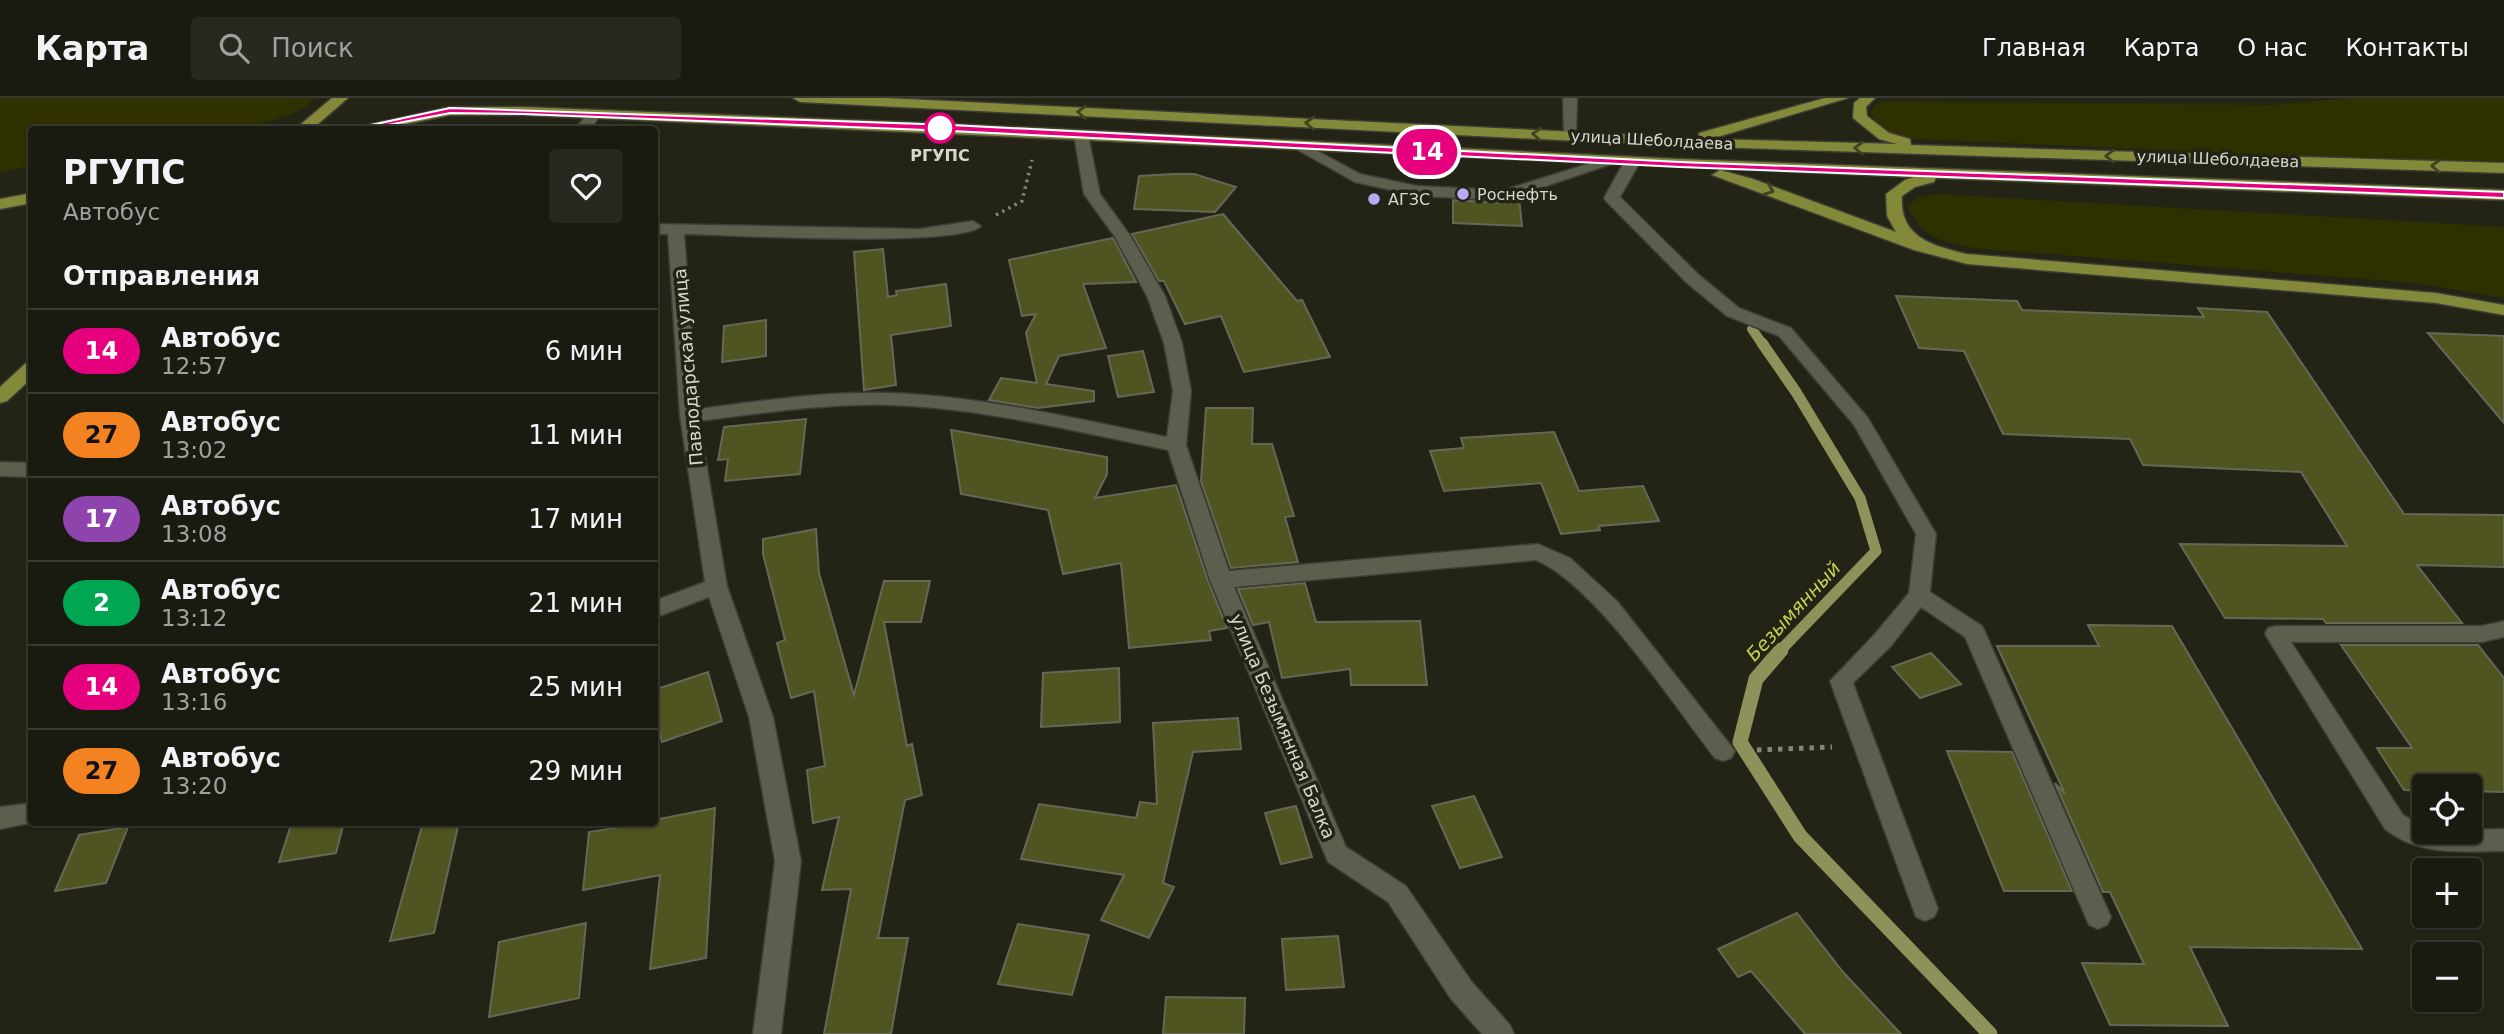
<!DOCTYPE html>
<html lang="ru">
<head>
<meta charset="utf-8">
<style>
	:root { --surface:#1a1b10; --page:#27281e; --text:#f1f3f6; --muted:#9fa19f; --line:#383930 }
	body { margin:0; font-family:"DejaVu Sans",sans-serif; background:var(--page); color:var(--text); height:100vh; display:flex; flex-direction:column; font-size:26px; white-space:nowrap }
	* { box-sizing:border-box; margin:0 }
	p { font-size:23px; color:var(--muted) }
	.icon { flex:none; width:38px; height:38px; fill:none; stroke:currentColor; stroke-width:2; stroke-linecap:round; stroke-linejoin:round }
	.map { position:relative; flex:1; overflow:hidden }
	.side { position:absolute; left:28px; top:28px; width:630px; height:700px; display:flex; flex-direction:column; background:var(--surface); border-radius:7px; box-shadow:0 2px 5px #0004,0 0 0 2px var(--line) }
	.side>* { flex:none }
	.badge { padding:0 14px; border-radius:23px; font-size:24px; line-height:46px }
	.tools { position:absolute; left:2412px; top:676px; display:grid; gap:14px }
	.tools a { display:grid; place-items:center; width:70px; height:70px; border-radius:7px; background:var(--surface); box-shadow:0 2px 5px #0004,0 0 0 2px var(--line); font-size:35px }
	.map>.badge { position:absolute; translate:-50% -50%; box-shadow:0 0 0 4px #fff }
	h2 { padding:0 35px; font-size:26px; line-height:63px }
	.round { display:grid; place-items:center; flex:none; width:74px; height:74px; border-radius:7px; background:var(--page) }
	.head { display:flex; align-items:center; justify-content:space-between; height:119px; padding:0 35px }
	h1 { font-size:33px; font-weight:600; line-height:52px }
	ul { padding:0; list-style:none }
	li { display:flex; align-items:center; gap:21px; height:84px; padding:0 35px; border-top:2px solid var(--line) }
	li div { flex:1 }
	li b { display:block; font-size:26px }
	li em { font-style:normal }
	li .badge { min-width:77px; font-weight:700; text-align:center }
	header { display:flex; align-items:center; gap:42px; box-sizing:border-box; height:98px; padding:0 35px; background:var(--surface); border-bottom:2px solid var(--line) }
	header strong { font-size:33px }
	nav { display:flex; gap:38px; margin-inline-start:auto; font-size:24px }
	.search { width:490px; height:63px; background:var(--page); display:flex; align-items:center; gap:18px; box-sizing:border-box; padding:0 24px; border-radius:7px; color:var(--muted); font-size:26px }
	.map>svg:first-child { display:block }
</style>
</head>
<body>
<header>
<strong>Карта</strong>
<div class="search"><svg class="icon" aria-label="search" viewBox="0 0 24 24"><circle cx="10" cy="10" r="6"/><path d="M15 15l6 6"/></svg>Поиск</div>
<nav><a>Главная</a><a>Карта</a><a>О нас</a><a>Контакты</a></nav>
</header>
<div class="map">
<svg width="2504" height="936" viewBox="0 0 2504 936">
	<rect width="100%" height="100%" fill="#232416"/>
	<path fill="#2e3000" d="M0 0H314C281 46 89 32 32 32L31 68 0 74Z
		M2347 0H2504V67L1914 41C1895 37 1881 33 1870 15L1876 5 1887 3 2273 7Z
		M1936 96 2504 129V200L2416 185 1972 150C1941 143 1922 140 1908 109L1917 100Z"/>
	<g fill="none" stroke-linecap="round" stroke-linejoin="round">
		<path stroke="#8e925a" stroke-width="10" d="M1752 231 1763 247"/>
		<path stroke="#8e925a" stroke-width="11" d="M1762 245 1796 294 1860 400 1876 453 1779 554"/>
		<path stroke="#8e925a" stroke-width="15" d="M1781 552 1756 581 1740 644 1800 738 1990 936"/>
	</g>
	<path fill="#505420" stroke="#666857" stroke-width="2" d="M1173 76H1194L1236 89 1215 114 1134 111 1139 78Z
		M1519 100 1522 128 1453 125V102L1505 105Z
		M1223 116 1297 203 1302 202 1330 259 1244 274 1221 218 1185 226 1164 183H1159L1132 136Z
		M1113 140 1136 184 1083 186 1106 250 1059 258 1046 286 1094 293V303L1038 310 989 302 1001 280 1037 285 1026 235 1036 216 1022 218 1009 162Z
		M883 151 888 199 897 197 896 193 946 186 951 228 891 237 896 287 864 292 854 154Z
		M1896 198 2017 203 2022 212 2204 219 2198 210 2267 214 2404 416 2504 417V469L2417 467 2462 525H2326L2323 521 2225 520 2180 446 2347 448 2301 374 2143 367 2130 341 2003 336 1964 253 1919 250Z
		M766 222V258L722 264 724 228Z
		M2428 235 2504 238V325Z
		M1143 253 1154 294 1118 299 1108 258Z
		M1206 310H1253L1252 346H1272L1294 418 1285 419 1298 464 1231 470 1201 383Z
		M806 321 800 376 725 383 728 361 718 362 724 329Z
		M951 332 1107 359V376L1095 400 1176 387 1208 483 1227 530 1209 533 1211 542 1129 550 1121 465 1063 476 1048 412 961 396Z
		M1554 334 1579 393 1643 388 1659 423 1599 428 1600 432 1561 436 1541 385 1444 393 1430 353 1464 350 1461 340Z
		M816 431 819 475 854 597 884 483H930L921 524H884L907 648 912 646 922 697 905 702 878 840H908L891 936H824L851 791 822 792 839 719 813 725 807 672 825 668 814 593 791 600 777 545 785 542 763 456V441Z
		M1305 485 1316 524 1420 523 1427 587H1351L1350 571 1282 580 1269 524 1253 527 1238 491Z
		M2088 527 2172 528 2362 851 2190 849 2228 928 2110 927 2082 865 2144 866 2110 794H2103L2055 685 2065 696 1997 548H2099Z
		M2341 547H2478L2504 580V694L2469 693V688H2424V693L2404 692 2377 650H2412Z
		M1931 555 1961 586 1920 600 1892 569Z
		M1119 570 1120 624 1041 629 1043 575Z
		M708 574 722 623 662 644 654 613V592Z
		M1238 620 1241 651 1193 654 1163 785 1174 789 1149 840 1101 822 1124 777 1021 761 1039 706 1136 720 1140 704 1157 706 1153 625Z
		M1947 653 2012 654 2072 793H2004Z
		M1474 698 1502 759 1460 770 1432 708Z
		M1296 708 1312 759 1281 766 1265 715Z
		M715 710 706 860 650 871 660 777 583 792 589 734 654 724V722Z
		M292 724H344L336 755 279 764Z
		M423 724H459L434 835 390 843Z
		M128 729 106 785 55 793 79 737Z
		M1797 815 1843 874 1901 936H1805L1751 873 1738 879 1718 851Z
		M586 825 579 900 489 919 499 844Z
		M1018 826 1089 837 1072 897 998 886Z
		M1338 838 1344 889 1286 892 1282 841Z
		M1166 899 1245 900 1244 936H1163Z"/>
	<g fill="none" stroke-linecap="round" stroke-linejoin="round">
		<defs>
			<path id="minor" d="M1563 0H1577L1576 41H1566L1564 38Z
				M594 12 601 16 590 32H575L589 13Z
				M1081 33 1088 37 1100 96 1131 139 1165 198 1182 245 1191 293 1186 347 1229 473 1538 446 1570 460 1617 503 1735 653 1731 660 1723 663 1715 660C1672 605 1596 488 1536 462L1234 489 1346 749 1406 788 1471 883 1510 927 1514 936H1482L1451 901 1388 804 1328 764 1210 482 1168 352C1076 334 984 310 890 307 826 305 763 315 699 323L727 488 773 619 801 763 781 936H753L775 763 749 619 709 499 654 520V503L705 484 680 318 668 136H654V126L919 131 973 123 981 128C960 150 728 137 684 136L698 311C761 303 825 293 889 295 983 298 1076 321 1167 339L1173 293 1164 245 1147 198 1115 139 1084 96 1074 37Z
				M1301 44 1360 76 1417 88 1504 92 1607 60 1612 58 1620 63 1505 102 1417 98 1355 84 1296 51 1294 48Z
				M1632 59 1640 64 1620 99 1699 177 1739 210 1791 230 1868 320 1936 436 1930 494 1982 528 1985 534 2111 819 2107 827 2098 831 2089 827 1965 539 1921 509 1891 548 1853 585 1938 811 1934 819 1925 823 1916 819 1830 583 1875 536 1909 495 1916 436 1854 327 1779 238 1727 218 1687 185 1606 103 1604 100 1624 64Z
				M0 364 32 365V379L0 378Z
				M2504 523V539L2482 544H2291L2403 717 2424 729V733L2504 731V753C2462 753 2420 759 2385 731L2265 536 2268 530 2276 528H2482Z
				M32 705V724H35L0 731V709Z"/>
			<path id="major" d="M332 0H348L311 32H294Z
				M793 0H886L1698 40 1699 35 1825 0H1848L1711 41 1897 46 1879 41 1853 20 1854 5 1860 0H1875L1866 9 1867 18 1889 35 1910 41 1911 47 2504 65V75L1678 48 800 4Z
				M450 9H524L951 26 1680 61 2504 92V102L1936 80 1934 84 1915 89 1902 98C1899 140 1934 148 1967 156L2436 195 2504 207V217L2436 205 1967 166 1914 152 1712 77 1720 72 1753 81 1896 134 1887 118 1886 96 1905 82 1914 79 524 17H450L378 32H346Z
				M32 95V105L0 111V101Z
				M32 263V280L7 303 0 305V289L26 265Z"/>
		</defs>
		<use href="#minor" stroke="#3c3d34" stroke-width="3"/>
		<use href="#major" stroke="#3c3d34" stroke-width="3"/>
		<path stroke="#84857a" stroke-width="3.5" stroke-dasharray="2.5 4.5" stroke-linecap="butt" d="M996 117 1022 103 1032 62"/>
		<path stroke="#84857a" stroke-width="5" stroke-dasharray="4.5 6" stroke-linecap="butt" d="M1757 652 1832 649"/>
		<use href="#minor" fill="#5c5e4e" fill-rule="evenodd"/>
		<use href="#major" fill="#84893a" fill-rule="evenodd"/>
	</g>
	<defs><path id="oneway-chevron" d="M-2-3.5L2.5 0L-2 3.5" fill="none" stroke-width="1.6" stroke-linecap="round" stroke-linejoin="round" transform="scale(1.75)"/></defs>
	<g stroke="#404221">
		<use href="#oneway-chevron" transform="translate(1082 14) rotate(-177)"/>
		<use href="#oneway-chevron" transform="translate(1310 25) rotate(-177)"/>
		<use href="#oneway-chevron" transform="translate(1537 36) rotate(-177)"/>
		<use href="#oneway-chevron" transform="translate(1859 50) rotate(-178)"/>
		<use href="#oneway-chevron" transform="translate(2110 58) rotate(-178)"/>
		<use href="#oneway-chevron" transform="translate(2436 68) rotate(-178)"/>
		<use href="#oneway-chevron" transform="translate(1769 92) rotate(21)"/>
	</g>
	<path fill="#e6007e" stroke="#fff" stroke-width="2" d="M450 10 951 27 1680 64 2504 94V100L1680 69 951 33 524 16 450 15 352 34 348 32Z"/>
	<circle fill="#fff" stroke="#e6007e" stroke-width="3.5" cx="940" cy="30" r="14"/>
	<g fill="#b9aaf7" stroke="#232416" stroke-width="2.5">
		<circle cx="1463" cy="96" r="7"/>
		<circle cx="1374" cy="101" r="7"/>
	</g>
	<g text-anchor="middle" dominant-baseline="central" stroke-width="7" stroke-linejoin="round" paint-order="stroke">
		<g font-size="16" fill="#d6d7ce" stroke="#232416">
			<text transform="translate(1652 42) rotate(3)">улица Шеболдаева</text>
			<text transform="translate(2218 61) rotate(2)">улица Шеболдаева</text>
		</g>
		<g font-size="16" font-weight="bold" fill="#d6d7ce" stroke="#232416">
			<text x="940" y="57">РГУПС</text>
		</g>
		<g font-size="16" fill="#d6d7ce" stroke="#232416" text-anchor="start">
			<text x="1477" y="96">Роснефть</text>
			<text x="1388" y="101">АГЗС</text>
		</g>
		<g font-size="18" fill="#d6d7ce" stroke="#232416">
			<text transform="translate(688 269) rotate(-95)">Павлодарская улица</text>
			<text transform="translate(1283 628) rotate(67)">улица Безымянная Балка</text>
		</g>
		<g font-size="19" font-style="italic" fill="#c8d04d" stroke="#232416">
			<text transform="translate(1793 513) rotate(-47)">Безымянный</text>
		</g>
	</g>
</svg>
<div class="tools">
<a><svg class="icon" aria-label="locate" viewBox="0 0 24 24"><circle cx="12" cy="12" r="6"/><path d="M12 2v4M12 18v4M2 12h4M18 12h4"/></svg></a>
<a>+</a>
<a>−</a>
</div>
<b class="badge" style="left:1427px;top:54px;background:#e6007e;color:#fff">14</b>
<section class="side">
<div class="head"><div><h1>РГУПС</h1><p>Автобус</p></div><a class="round"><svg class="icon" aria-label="heart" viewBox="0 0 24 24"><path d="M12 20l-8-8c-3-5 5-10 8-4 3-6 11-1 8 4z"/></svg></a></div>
<h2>Отправления</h2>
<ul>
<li><span class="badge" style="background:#e6007e;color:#fff">14</span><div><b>Автобус</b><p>12:57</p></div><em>6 мин</em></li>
<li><span class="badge" style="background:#f58220;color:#111">27</span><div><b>Автобус</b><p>13:02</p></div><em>11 мин</em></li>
<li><span class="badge" style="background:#8e44ad;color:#fff">17</span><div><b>Автобус</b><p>13:08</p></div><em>17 мин</em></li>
<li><span class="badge" style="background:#00a651;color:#fff">2</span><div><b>Автобус</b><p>13:12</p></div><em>21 мин</em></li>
<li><span class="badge" style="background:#e6007e;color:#fff">14</span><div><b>Автобус</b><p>13:16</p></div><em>25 мин</em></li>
<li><span class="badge" style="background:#f58220;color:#111">27</span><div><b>Автобус</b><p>13:20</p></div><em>29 мин</em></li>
</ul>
</section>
</div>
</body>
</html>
